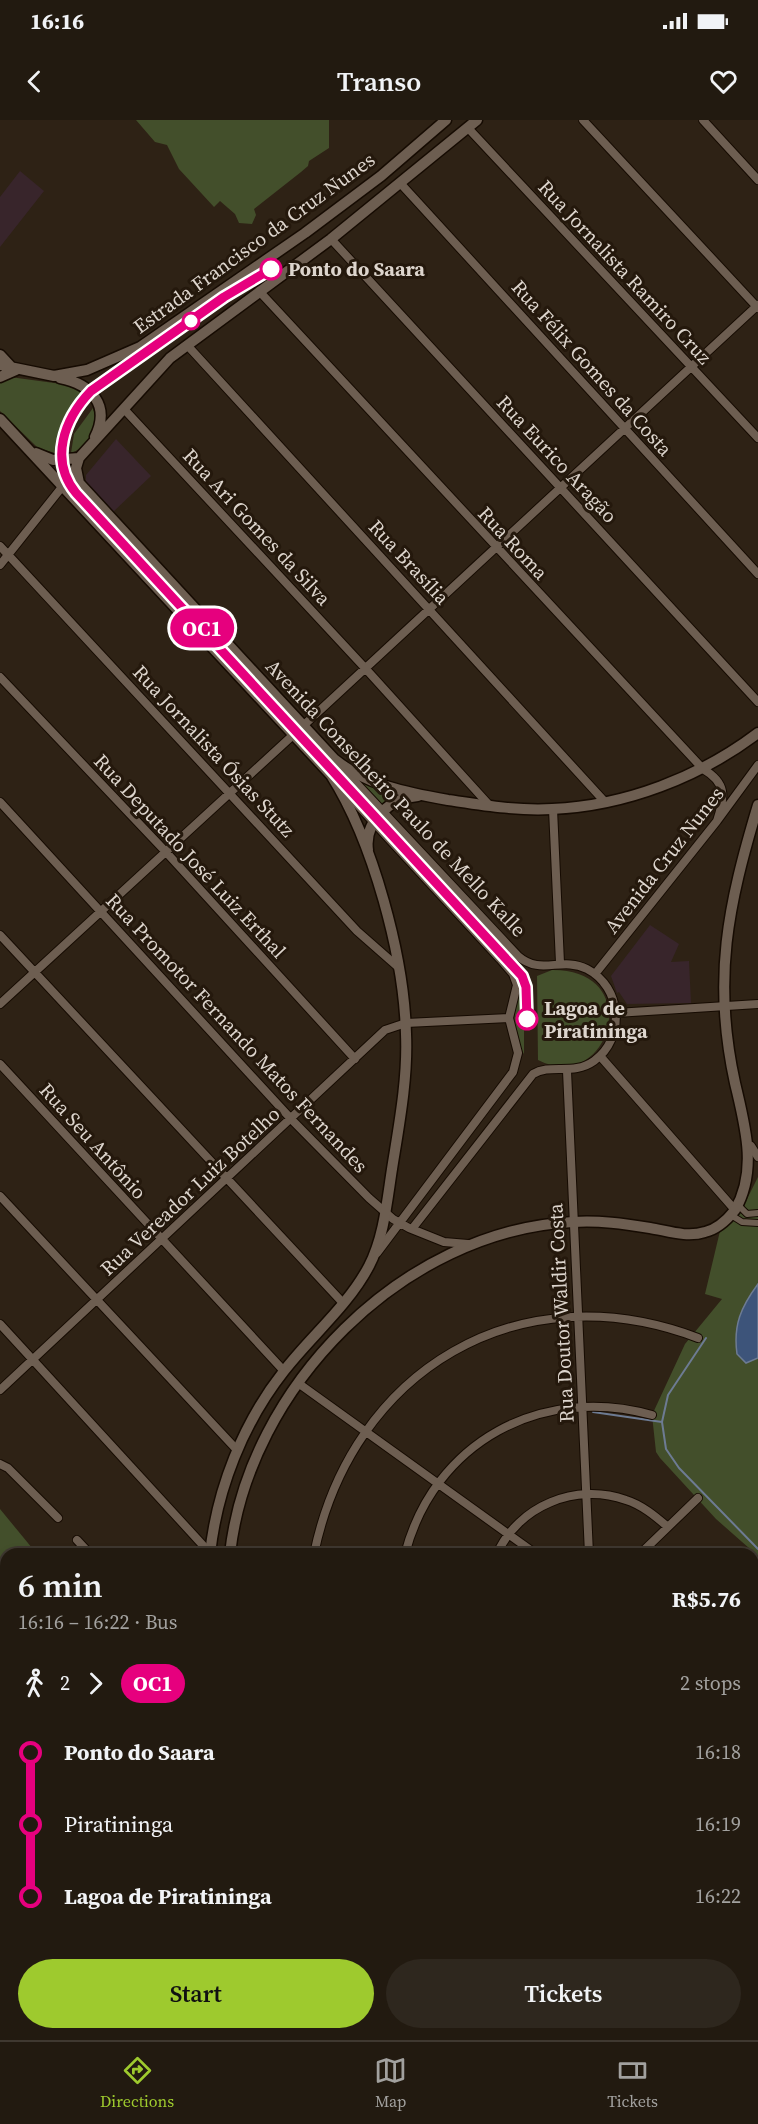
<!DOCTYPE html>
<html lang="en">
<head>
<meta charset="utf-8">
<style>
	:root { --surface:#221a10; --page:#2e271e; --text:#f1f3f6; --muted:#a2a19f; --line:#3f3830; --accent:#9eca2e }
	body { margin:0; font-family:"Source Serif 4",serif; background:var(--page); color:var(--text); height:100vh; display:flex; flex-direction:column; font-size:22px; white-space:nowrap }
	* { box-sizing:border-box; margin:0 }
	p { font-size:20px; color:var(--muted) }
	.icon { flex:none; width:33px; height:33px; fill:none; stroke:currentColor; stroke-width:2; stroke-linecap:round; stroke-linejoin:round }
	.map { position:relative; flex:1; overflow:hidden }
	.sheet { position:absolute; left:0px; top:1428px; width:759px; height:492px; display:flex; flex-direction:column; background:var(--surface); border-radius:18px 18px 0 0; box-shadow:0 3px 9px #0003,0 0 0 2px var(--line) }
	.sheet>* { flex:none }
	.badge { padding:0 12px; border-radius:20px; font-size:21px; line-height:39px }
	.map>.badge { position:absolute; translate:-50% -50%; box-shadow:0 0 0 3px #fff }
	.legs { display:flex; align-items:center; gap:9px; height:66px; padding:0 18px; font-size:20px }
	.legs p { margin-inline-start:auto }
	.head { display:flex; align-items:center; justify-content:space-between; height:102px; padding:0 18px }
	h1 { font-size:33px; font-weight:600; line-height:45px }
	.button { display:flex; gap:12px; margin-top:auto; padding:12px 18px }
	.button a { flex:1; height:69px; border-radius:36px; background:var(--accent); color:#111; font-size:24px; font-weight:600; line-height:69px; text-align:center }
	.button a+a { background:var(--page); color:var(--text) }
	ul { padding:0 18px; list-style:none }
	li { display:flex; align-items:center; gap:21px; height:72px; font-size:22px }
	li i { display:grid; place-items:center; width:9px; height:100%; margin:0 8px; background:currentColor }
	li i::after { content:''; width:15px; height:15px; margin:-8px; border:4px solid; border-radius:50%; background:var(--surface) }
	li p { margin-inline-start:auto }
	li:first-child i { background:linear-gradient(#0000 50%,currentColor 0) }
	li:last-child i { background:linear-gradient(currentColor 50%,#0000 0) }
	.status { display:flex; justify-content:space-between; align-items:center; height:42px; padding:0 30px; background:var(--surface); direction:ltr }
	.status svg { height:16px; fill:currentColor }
	header { display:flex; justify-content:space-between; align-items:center; height:78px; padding:0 18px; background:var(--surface); font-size:27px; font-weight:600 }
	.menu { display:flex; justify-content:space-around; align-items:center; height:84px; border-top:2px solid var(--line); background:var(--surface); font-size:16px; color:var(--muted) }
	.menu a { display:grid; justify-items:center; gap:3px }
	.menu .active { color:var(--accent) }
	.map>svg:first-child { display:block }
</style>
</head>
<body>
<div class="status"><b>16:16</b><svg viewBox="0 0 49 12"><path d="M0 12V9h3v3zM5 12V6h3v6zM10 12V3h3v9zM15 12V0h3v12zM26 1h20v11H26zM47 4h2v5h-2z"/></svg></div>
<header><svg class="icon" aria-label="back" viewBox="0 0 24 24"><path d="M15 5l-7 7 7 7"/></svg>Transo<svg class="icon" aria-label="heart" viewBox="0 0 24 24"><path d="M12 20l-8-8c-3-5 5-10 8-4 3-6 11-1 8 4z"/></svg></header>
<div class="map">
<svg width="758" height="1920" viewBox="0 0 758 1920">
	<rect width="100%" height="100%" fill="#2e2215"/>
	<path fill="#38252b" d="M20 51 44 71 0 127V77Z
		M116 319 151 356 113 392 86 363V355Z
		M650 805 679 824 671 842 689 841 691 883 627 884 619 872 617 873 611 856Z"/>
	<path fill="#434f2b" d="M136 0H329V28L309 41 308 46 301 52 254 89 256 95 252 104 239 103 235 94 220 81 214 87 179 49 167 25 155 22Z
		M10 257 69 265 84 272C68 291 55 308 55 333L38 328 0 291V262Z
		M93 288C99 307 89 326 71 333L74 314Z
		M348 652 406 674 382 688Z
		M552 850C647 849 610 976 538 940L537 856Z
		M522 870 524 871V934C512 913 511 892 522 870Z
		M758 1057V1436L716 1399 660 1338 656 1332 652 1295 685 1224 722 1179 705 1174 720 1111 740 1093Z
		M0 1389 37 1434H6V1914H448L436 1920H0Z
		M470 1914H507L511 1920H465Z"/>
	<path fill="#3d547a" stroke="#6d7b93" stroke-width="1.5" d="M758 1164V1238L746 1243 737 1234C733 1205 741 1187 758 1164Z"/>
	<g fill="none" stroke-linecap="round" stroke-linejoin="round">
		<path stroke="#6d7b93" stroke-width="2" d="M706 1218 668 1275 662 1302 666 1329 679 1348 758 1429
			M593 1292 662 1302"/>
		<defs>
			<path id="pedestrian" d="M738 1085 747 1094 758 1093
				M731 1095 742 1102 758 1103"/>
			<path id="minor" d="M583 0 758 188
				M703 0 758 60
				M468 8 758 318
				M401 64 758 454
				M331 119 758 582
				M259 171 703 649C727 663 725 677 717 701
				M187 225 605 682
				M124 289 365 548 490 686
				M0 426 357 811 398 847
				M0 445 62 367
				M0 557 166 732 355 939
				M304 605 758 185
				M343 649 518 836C541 856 561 836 587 849 622 867 626 918 594 941 573 956 551 943 533 954L412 1109
				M342 668 500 839 513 854 517 865 509 898 518 933 513 952 377 1133
				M0 682 292 1000 369 1078 393 1099 409 1108 444 1122 468 1124
				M553 689 560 843
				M0 815 343 1183
				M595 854 717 701 758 645
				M0 884 292 616
				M616 893 758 884
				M600 936 735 1090
				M0 944 284 1251
				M567 951 589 1434
				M751 1026 758 1037
				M0 1076 237 1330
				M0 1204 210 1433
				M298 1263 536 1434
				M0 1270 385 910 406 903 509 898
				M0 1344 8 1348 58 1398
				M77 1420 90 1434
				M314 1434C352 1250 519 1150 698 1218
				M405 1434C434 1322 542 1264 652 1295
				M497 1434C518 1386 576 1362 626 1380 642 1385 655 1396 668 1407
				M640 1434 698 1378
				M753 1448 758 1443
				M753 1600 758 1597
				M753 1669 758 1675
				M753 1702 758 1700
				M753 1796 758 1794
				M753 1890 758 1888
				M615 1914V1920
				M679 1920 694 1914"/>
			<path id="secondary" d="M477 0 331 119 170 238 79 338 76 348 79 363 334 639C366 665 408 673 448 680 482 685 517 691 552 689 625 686 700 657 758 613
				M0 235 13 249
				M0 245 54 256 87 250 140 227 305 113 381 56 446 0
				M0 257 16 250
				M60 258C91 264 111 285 95 317
				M0 299 331 655C373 721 404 836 406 914 408 958 399 1005 392 1049 387 1081 384 1117 369 1146 348 1186 311 1216 284 1251 243 1303 217 1369 210 1434
				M36 333 53 340 79 338
				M368 730C364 701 390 678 418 676
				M230 1434C248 1268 403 1110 573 1102 598 1100 625 1104 650 1108 668 1111 687 1118 705 1112 718 1109 727 1100 735 1090 758 1050 745 1006 735 963 712 859 728 785 758 685
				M523 1914 528 1920
				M549 1914 554 1920"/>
		</defs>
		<use href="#pedestrian" stroke="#160b02" stroke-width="8"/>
		<use href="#minor" stroke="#160b02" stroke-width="10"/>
		<use href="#secondary" stroke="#160b02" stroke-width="13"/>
		<use href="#pedestrian" stroke="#6d5e51" stroke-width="6"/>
		<use href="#minor" stroke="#6d5e51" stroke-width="8"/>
		<use href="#secondary" stroke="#6d5e51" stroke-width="10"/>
	</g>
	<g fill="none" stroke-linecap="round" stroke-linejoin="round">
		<defs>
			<path id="line-1" d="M271 149 224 177 91 271C64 299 49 340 76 373L522 856 526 867 527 899"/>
		</defs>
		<use href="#line-1" stroke="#fff" stroke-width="14"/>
		<use href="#line-1" stroke="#e6007e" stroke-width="9"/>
	</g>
	<g fill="#fff" stroke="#e6007e" stroke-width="3">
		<circle cx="271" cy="149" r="10"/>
		<circle cx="191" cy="201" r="8"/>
		<circle cx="527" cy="899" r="10"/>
	</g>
	<g text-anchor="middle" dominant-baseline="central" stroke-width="6" stroke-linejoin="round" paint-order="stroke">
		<g font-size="20" fill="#ddd5cd" stroke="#24180c">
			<text transform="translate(254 123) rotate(-36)">Estrada Francisco da Cruz Nunes</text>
			<text transform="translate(625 152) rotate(47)">Rua Jornalista Ramiro Cruz</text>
			<text transform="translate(592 248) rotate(48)">Rua Félix Gomes da Costa</text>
			<text transform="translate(557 339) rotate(47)">Rua Eurico Aragão</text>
			<text transform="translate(257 407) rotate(47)">Rua Ari Gomes da Silva</text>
			<text transform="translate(513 423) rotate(47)">Rua Roma</text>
			<text transform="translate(409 442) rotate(47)">Rua Brasília</text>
			<text transform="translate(214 631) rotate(47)">Rua Jornalista Ósias Stutz</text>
			<text transform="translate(396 678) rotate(47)">Avenida Conselheiro Paulo de Mello Kalle</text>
			<text transform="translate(190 736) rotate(47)">Rua Deputado José Luiz Erthal</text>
			<text transform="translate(664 740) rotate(-52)">Avenida Cruz Nunes</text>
			<text transform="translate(237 913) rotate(47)">Rua Promotor Fernando Matos Fernandes</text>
			<text transform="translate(93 1021) rotate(48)">Rua Seu Antônio</text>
			<text transform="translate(190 1071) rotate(-43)">Rua Vereador Luiz Botelho</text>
			<text transform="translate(561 1193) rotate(-93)">Rua Doutor Waldir Costa</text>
		</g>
		<g font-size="20" font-weight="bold" fill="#ddd5cd" stroke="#24180c" text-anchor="start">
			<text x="288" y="149">Ponto do Saara</text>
			<text x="544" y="888">Lagoa de<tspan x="544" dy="23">Piratininga</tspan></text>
		</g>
	</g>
</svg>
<b class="badge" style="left:202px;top:508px;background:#e6007e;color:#fff">OC1</b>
<section class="sheet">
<div class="head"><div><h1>6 min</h1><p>16:16 – 16:22 · Bus</p></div><b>R$5.76</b></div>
<div class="legs"><svg class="icon" aria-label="walk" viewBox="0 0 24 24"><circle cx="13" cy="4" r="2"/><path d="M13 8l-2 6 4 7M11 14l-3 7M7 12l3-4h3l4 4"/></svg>2<svg class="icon" aria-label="forward" viewBox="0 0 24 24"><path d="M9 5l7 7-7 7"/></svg><b class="badge" style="background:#e6007e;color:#fff">OC1</b><p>2 stops</p></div>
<ul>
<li><i style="color:#e6007e"></i><b>Ponto do Saara</b><p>16:18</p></li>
<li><i style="color:#e6007e"></i><span>Piratininga</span><p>16:19</p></li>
<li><i style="color:#e6007e"></i><b>Lagoa de Piratininga</b><p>16:22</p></li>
</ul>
<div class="button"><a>Start</a><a>Tickets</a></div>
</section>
</div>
<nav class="menu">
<a class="active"><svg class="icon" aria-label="directions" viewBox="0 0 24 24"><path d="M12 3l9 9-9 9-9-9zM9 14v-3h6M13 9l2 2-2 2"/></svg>Directions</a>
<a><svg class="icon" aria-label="map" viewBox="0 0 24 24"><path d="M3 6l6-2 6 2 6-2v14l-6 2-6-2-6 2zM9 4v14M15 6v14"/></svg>Map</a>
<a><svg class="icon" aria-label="tickets" viewBox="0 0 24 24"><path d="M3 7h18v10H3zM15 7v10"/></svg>Tickets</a>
</nav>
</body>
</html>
